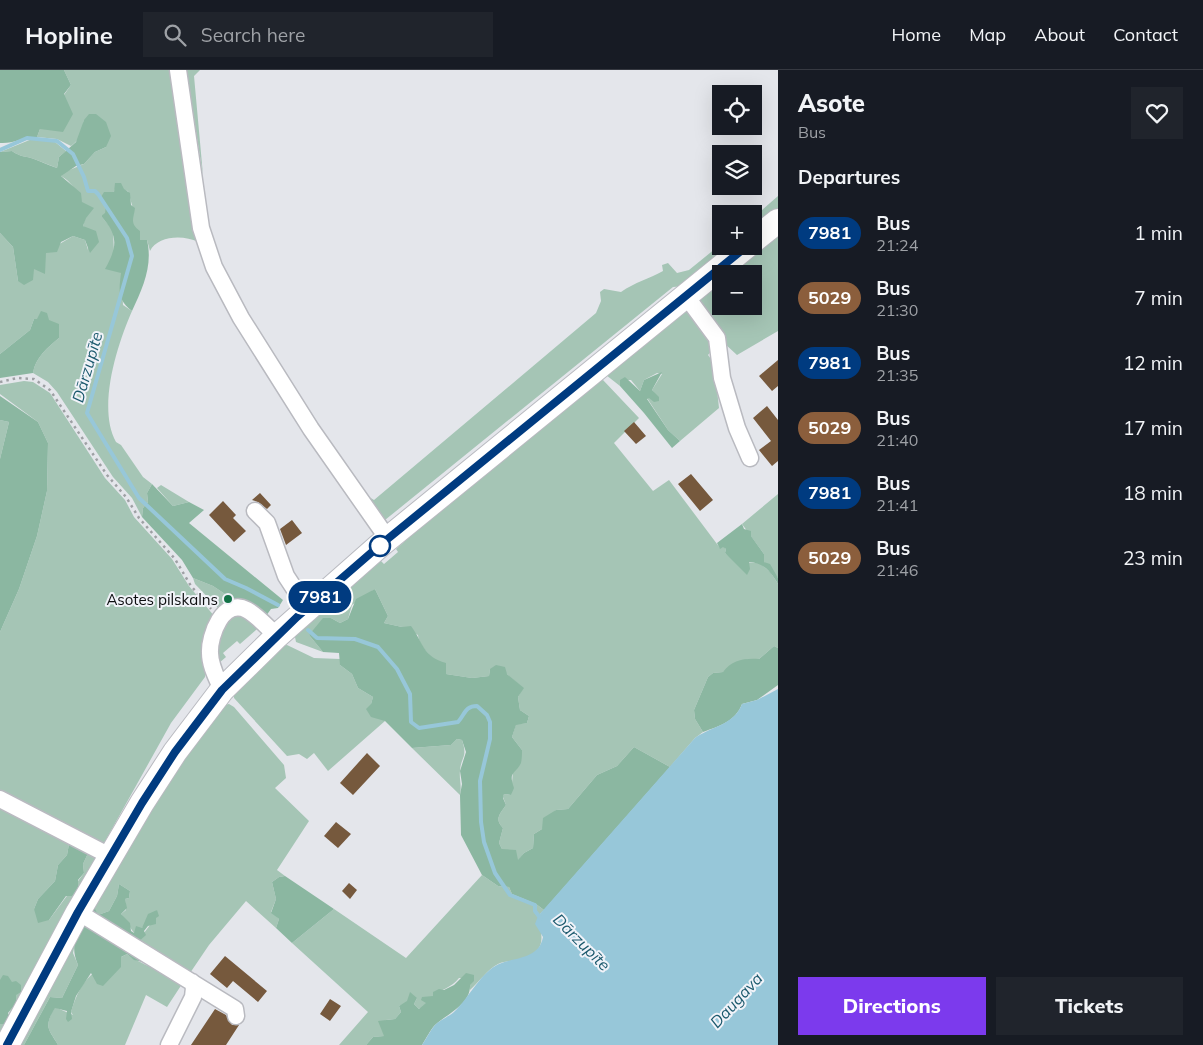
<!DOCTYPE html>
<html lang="en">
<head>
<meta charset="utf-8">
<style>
	:root { --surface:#171b24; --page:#20242c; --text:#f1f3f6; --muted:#9ea1a6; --line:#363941; --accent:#7c3aed }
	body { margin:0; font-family:Mulish,sans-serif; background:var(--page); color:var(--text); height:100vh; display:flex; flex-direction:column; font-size:19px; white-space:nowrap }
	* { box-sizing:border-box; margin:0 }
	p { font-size:16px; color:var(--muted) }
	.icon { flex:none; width:28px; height:28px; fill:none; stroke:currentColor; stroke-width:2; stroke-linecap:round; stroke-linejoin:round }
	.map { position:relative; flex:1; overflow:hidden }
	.side { display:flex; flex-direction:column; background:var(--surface); width:425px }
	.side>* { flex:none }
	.badge { padding:0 10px; border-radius:16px; font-size:18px; line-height:32px }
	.controls { position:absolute; left:712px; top:15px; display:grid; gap:10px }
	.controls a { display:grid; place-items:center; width:50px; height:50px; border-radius:0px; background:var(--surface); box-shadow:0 5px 20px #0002; font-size:25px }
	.map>.badge { position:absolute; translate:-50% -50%; box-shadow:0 0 0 2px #fff }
	h2 { padding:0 20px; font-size:19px; line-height:45px }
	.round { display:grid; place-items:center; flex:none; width:52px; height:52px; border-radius:0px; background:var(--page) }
	.head { display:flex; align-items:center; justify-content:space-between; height:85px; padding:0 20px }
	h1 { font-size:24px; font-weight:800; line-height:38px }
	.primary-button { display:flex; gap:10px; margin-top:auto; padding:10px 20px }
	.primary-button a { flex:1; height:58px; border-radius:0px; background:var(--accent); color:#fff; font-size:20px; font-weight:800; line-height:58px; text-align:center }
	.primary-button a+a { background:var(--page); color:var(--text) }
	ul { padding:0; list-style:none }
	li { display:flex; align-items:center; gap:15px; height:65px; padding:0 20px }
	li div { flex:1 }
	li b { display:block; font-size:19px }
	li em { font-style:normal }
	li .badge { min-width:55px; font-weight:700; text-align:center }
	header { display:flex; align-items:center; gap:30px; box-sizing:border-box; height:70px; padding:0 25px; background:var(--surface); border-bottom:1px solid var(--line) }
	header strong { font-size:24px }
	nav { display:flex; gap:28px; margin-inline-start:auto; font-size:18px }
	.search { width:350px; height:45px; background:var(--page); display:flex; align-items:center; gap:12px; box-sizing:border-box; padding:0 18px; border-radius:0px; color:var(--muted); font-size:19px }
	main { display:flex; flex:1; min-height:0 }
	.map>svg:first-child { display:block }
</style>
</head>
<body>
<header>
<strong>Hopline</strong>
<div class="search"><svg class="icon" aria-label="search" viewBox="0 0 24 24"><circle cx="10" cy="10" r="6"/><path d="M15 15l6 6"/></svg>Search here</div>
<nav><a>Home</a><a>Map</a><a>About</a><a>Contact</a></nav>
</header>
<main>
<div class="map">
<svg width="778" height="975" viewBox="0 0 778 975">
	<rect width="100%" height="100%" fill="#e4e6eb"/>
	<path fill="#a5c5b5" d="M64 0H175L198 172C183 164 157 166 150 181L147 170H140L131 150 134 142 128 121 115 119 105 144 101 146 113 160 114 183 121 203 123 235 132 241C117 275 97 338 116 372L121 375 143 407 152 414 147 423 148 432 143 438 142 447 132 428 113 407 57 322 48 312 33 303C35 288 48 277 59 268L37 249H34L30 260 0 284V163L13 177 18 211 44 189 46 182 73 166 85 170 88 180 87 159 83 156C89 139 76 114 61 106L62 103 84 94 95 82 106 77 84 50C82 61 80 70 71 76L57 69 37 67 40 59 71 15Z
		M186 0H200L194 6 203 105Z
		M32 69 55 72 66 81 59 87 57 98C49 95 42 92 34 89 26 86 20 87 12 81L0 82Z
		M778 126V140L754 160V147Z
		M778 164V261L737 285 724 273 697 233 721 211V236H754V204H730Z
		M721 174V176H734L685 216 673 217 385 450 378 446 364 424 374 430 596 243 601 231 600 222 604 219 621 222C635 212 649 209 663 201L662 195 668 193 677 203 689 200Z
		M688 241 697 247 713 279 708 285 714 293 719 338 680 371 668 360 647 328 655 324 652 320 662 304 657 303 644 310 640 321 631 310H620V316L606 305 684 242Z
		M603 310 639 348 614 373 653 421 669 410 720 478 723 476 726 479 725 483 736 492 760 493 771 503 778 514V578L774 576 759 589H748L723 602 713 603 708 607 694 640 695 649 703 662 695 668 670 697 634 677 617 696 597 705 568 739 556 740 542 759 534 764 533 778 524 783 518 791 502 779 499 773 503 758C494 749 500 744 506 735L503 727 504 724 511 725 513 701 522 680 512 667 516 654 527 653 529 646 520 640 518 627 523 618 507 604 490 599 489 606 472 608 446 604C438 592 419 578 418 565L402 557 384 553 388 546 375 519 352 535 348 549 340 553 331 548 309 565 323 582 296 572 295 567 296 562 381 491 384 494 398 482 396 479 453 429 597 312Z
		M24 311 33 312 50 323 105 408 125 430 134 447 172 489 189 516 215 547 205 593V607L171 653 103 775 0 725V562L19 519 37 466 47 421 48 373 38 352 0 324V315Z
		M0 350 9 352 0 389Z
		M161 415 189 432 173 436 157 418Z
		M778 424V508L764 492V484L742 454Z
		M193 508 213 516 231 528 247 532 220 540 195 514Z
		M241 542 257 556V559L240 574 237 571 223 583 226 587 219 593 214 581 225 551Z
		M287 575 314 588 340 589V595L352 604 358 618 373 627 371 634 385 651 328 701 314 683 307 689 299 684 287 686 234 628V624L282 576Z
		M229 634 234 637 284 695 286 708 275 718 309 751 277 800 285 806 279 807 272 812 276 829 271 842 279 849 276 858 246 831 209 875 188 906 137 873C143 862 155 852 157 840L142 858 134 863 121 844 126 840 125 829 129 828 130 821 119 814 117 826 109 841 98 845 91 839 163 717 224 635Z
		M457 669 462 670C468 688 461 686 460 701 459 709 462 716 460 725L412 678 451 675Z
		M0 732 69 774 67 785 58 795 55 811 38 829 34 839 49 850 84 803 83 794 90 779 96 786 95 793 0 968V954H5C10 935 20 934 12 912L0 910Z
		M482 805 498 816 509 817 512 824 536 834 544 840 538 846C543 870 547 882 517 890 512 891 504 891 498 894 488 899 479 912 470 920V914L463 908H459C452 918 440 919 431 928 427 932 425 937 419 939L414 934 417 928 399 936 401 942 395 949 386 950 382 958 385 966 373 967 366 975H339L368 942 292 873 334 839 406 888Z
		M77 864 73 883 78 895 62 928 50 927 24 975H17Z
		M127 884C137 893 169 904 184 911L167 937 146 925 125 975H58C49 959 43 958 55 937L73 945 71 942C83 904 93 902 127 884Z"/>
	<path fill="#8bb7a1" d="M0 0H64L71 15 64 24 73 44 63 62 40 59 37 67C23 67 13 74 0 73Z
		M89 44H96L106 52 111 66 106 77 95 82 84 94 76 96 61 106 81 123 82 132 94 138 86 148 83 156 96 161 99 172 90 183 85 170 73 166 61 172 57 182 46 183 45 204 34 199 33 210 24 215 18 211 13 177 0 163V82L12 81C20 87 26 86 34 89 42 92 48 95 57 98L59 87 76 72 84 50Z
		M115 113H121L124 119 130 123 131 135 135 138C134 148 129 153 140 161V170H147C153 195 143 218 132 241 117 230 119 220 121 203L105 199C118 176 118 165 101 146L105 143 106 136 101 127 104 122H114Z
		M41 241 47 243 49 250 59 254V268C48 277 35 288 33 303L0 308V284L30 260 34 249H37Z
		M662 302 652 320 659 327V331L654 332 649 328 647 329 668 360 680 371 672 378 644 343 620 316V310L625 307 640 321 644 310Z
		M0 326 38 352 48 373 47 421 37 466 19 519 0 562V389L9 352 0 350Z
		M152 414 173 436 189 432 204 440 189 453 283 530 278 538 271 539 266 546 247 532 231 528 213 516 193 508 182 490 142 447 143 438 148 432 147 423Z
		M742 454 744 459 751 461V466L764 484V492L770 494 778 508V514C770 501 764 493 749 492L750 499 747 505 725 483 726 479 723 477 720 479 717 473Z
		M375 519 388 546 384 553 402 557 411 556C423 572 423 587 446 593V604L472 608 489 606 490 599 496 595 505 597 507 604 524 618 518 627 520 640 529 646 527 653 516 655 512 667 522 680C522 683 522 689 521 693 515 705 508 701 514 718L511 725 504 724 503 728 506 735C500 744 494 749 503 758L499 773 502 779 516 780 518 790 524 783 533 778 534 764 542 759 543 748 556 740 568 739 597 705 617 696 634 677 670 697 544 840 536 834 512 824 509 817 498 816 482 805 461 765 460 725 462 714 460 701 466 682 462 670 457 669 451 675 412 678 385 651 371 647 366 639 371 634 373 627 358 618 352 604 340 595 339 583 323 582 309 565 323 548H331L340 553 348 549 356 529Z
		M774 576 778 578V615L757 630 742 634C735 652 719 656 703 662L695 649 694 640 708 607 713 603 723 602C732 590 744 588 759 589Z
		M69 774 90 779 83 794 84 803 78 810V817L72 826H66L49 850 38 853 34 839 38 829 55 811 58 795 67 785Z
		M285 806 334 839 292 873 276 858 279 849 271 843 276 829 272 812 279 807Z
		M119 814 130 821 129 828 125 829 127 838 121 844 130 853 131 861 134 863 136 856 142 858 148 844 157 840 159 846 156 848V854L148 856 144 861 146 865 137 873 87 845 91 839H95L98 845 109 841 117 826Z
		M84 854 147 893 134 890 127 884 121 887V897L103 916 97 914 91 903 76 926 71 942 72 949 68 952 66 949 67 941 55 938C43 958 49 959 58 975H24L50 927 62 928 78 895C71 878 74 869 84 854Z
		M466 903 474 905V911L470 915C471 934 447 944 435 955 430 960 426 969 422 975H366L373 967 384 966 378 951 395 949 401 942 399 936 407 931 410 922 417 928 414 934 419 939 426 933 421 930 422 927 433 926V922L439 919 444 920 454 915Z
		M3 905 8 906 12 912 16 911 21 915V922L16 925V933L8 943 10 948 5 954H0V910Z"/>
	<path fill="#97c7d9" d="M778 619V975H422C426 969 430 961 435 955 440 950 448 947 454 942 468 929 481 902 499 894 516 887 539 889 543 867L535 854 538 846 695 668C712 656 734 655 742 634L757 630Z"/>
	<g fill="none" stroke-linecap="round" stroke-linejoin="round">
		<path stroke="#97c7d9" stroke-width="4" d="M0 80 27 68 57 71 73 84 84 107 88 121H95L98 124 127 168 132 186 87 343 139 428 225 509 246 518 278 535
			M308 560 317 568 355 569 378 577 397 599 410 624 411 652 419 658 458 652C465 644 465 636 477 636L487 645 490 652V669L480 711 481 752 484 772 495 803 510 825 535 835V841L541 849"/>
	</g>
	<path fill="#76593d" d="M778 290V316L772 321 759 306Z
		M767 336 778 350V391L772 396 759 380 771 371 753 348Z
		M634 352 646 366 636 374 624 361Z
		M691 404 713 430 700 441 678 414Z
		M260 423 271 435 267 439 258 432 252 430Z
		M223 431 236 445 233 448 246 461 234 472 209 445Z
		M292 450 302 463 286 475 280 459Z
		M367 683 380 696 353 725 340 713Z
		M336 752 351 764 338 778 324 766Z
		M349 813 357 820 350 829 342 821Z
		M225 886 267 921 258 932 233 911 227 918 210 904Z
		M330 929 341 936 330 951 320 944Z
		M215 939 226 945 232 955H239L226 975H191Z"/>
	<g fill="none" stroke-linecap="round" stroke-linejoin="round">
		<defs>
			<path id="minor" d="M178 0 201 158 214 197 241 248 311 359 388 469
				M686 226 717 268 722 308 737 358 750 388
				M255 441 267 453 286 506 307 538
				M222 620C217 608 210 596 210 583 209 566 223 527 247 540 258 546 268 558 277 566
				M0 729 110 786
				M78 842 235 939 236 946
				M169 975 193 927 194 918 192 912"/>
			<path id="highway" d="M754 170 778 151
				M7 975 78 842 142 733 175 682 222 620 277 566 379 476 747 176"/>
		</defs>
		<use href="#minor" stroke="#b9bac0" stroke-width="19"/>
		<use href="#highway" stroke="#b9bac0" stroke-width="26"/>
		<path stroke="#9ea0a4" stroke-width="2.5" stroke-dasharray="2.5 4" stroke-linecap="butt" d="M0 312 17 308 34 309 50 320 107 405 126 427 139 448 175 489 191 516 211 539"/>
		<use href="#minor" stroke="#fff" stroke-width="16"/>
		<use href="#highway" stroke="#fff" stroke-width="24"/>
	</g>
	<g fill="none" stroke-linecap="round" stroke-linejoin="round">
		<defs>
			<path id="line" d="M7 975 78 842 142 733 175 682 222 620 297 547 379 476 747 176"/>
		</defs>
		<use href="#line" stroke="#fff" stroke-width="11"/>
		<use href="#line" stroke="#003b80" stroke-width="8"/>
	</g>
	<circle fill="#fff" stroke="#003b80" stroke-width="2.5" cx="380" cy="476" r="10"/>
	<circle fill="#137247" stroke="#f1f3f9" stroke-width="2" cx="228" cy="529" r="5"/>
	<g text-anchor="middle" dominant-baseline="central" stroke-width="4" stroke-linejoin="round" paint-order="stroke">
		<g font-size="15" fill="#0d0e10" stroke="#f1f3f9" text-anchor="end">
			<text x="218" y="529">Asotes pilskalns</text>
		</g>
		<g font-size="16" font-style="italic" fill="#1b596d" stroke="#f1f3f9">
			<text transform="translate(87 297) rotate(-74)">Dārzupīte</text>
			<text transform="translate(582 872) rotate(45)">Dārzupīte</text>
			<text transform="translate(736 930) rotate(-47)">Daugava</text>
		</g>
	</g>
</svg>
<div class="controls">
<a><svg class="icon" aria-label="locate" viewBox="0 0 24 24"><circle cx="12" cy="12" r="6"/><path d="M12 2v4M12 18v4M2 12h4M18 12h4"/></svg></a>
<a><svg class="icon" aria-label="layers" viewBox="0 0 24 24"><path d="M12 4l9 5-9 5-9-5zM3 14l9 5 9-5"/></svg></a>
<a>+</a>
<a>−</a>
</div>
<b class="badge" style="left:320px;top:527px;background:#003b80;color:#fff">7981</b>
</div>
<section class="side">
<div class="head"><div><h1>Asote</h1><p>Bus</p></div><a class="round"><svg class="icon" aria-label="heart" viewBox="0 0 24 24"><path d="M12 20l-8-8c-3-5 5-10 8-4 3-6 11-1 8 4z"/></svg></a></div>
<h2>Departures</h2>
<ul>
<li><span class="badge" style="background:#003b80;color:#fff">7981</span><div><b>Bus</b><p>21:24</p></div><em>1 min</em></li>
<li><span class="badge" style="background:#8b5e3c;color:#fff">5029</span><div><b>Bus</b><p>21:30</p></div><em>7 min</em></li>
<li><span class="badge" style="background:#003b80;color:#fff">7981</span><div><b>Bus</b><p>21:35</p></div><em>12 min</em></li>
<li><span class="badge" style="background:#8b5e3c;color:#fff">5029</span><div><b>Bus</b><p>21:40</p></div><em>17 min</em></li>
<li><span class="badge" style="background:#003b80;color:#fff">7981</span><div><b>Bus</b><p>21:41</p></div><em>18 min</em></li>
<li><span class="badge" style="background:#8b5e3c;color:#fff">5029</span><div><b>Bus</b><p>21:46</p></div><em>23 min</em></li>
</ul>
<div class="primary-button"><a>Directions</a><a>Tickets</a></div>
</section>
</main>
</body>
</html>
